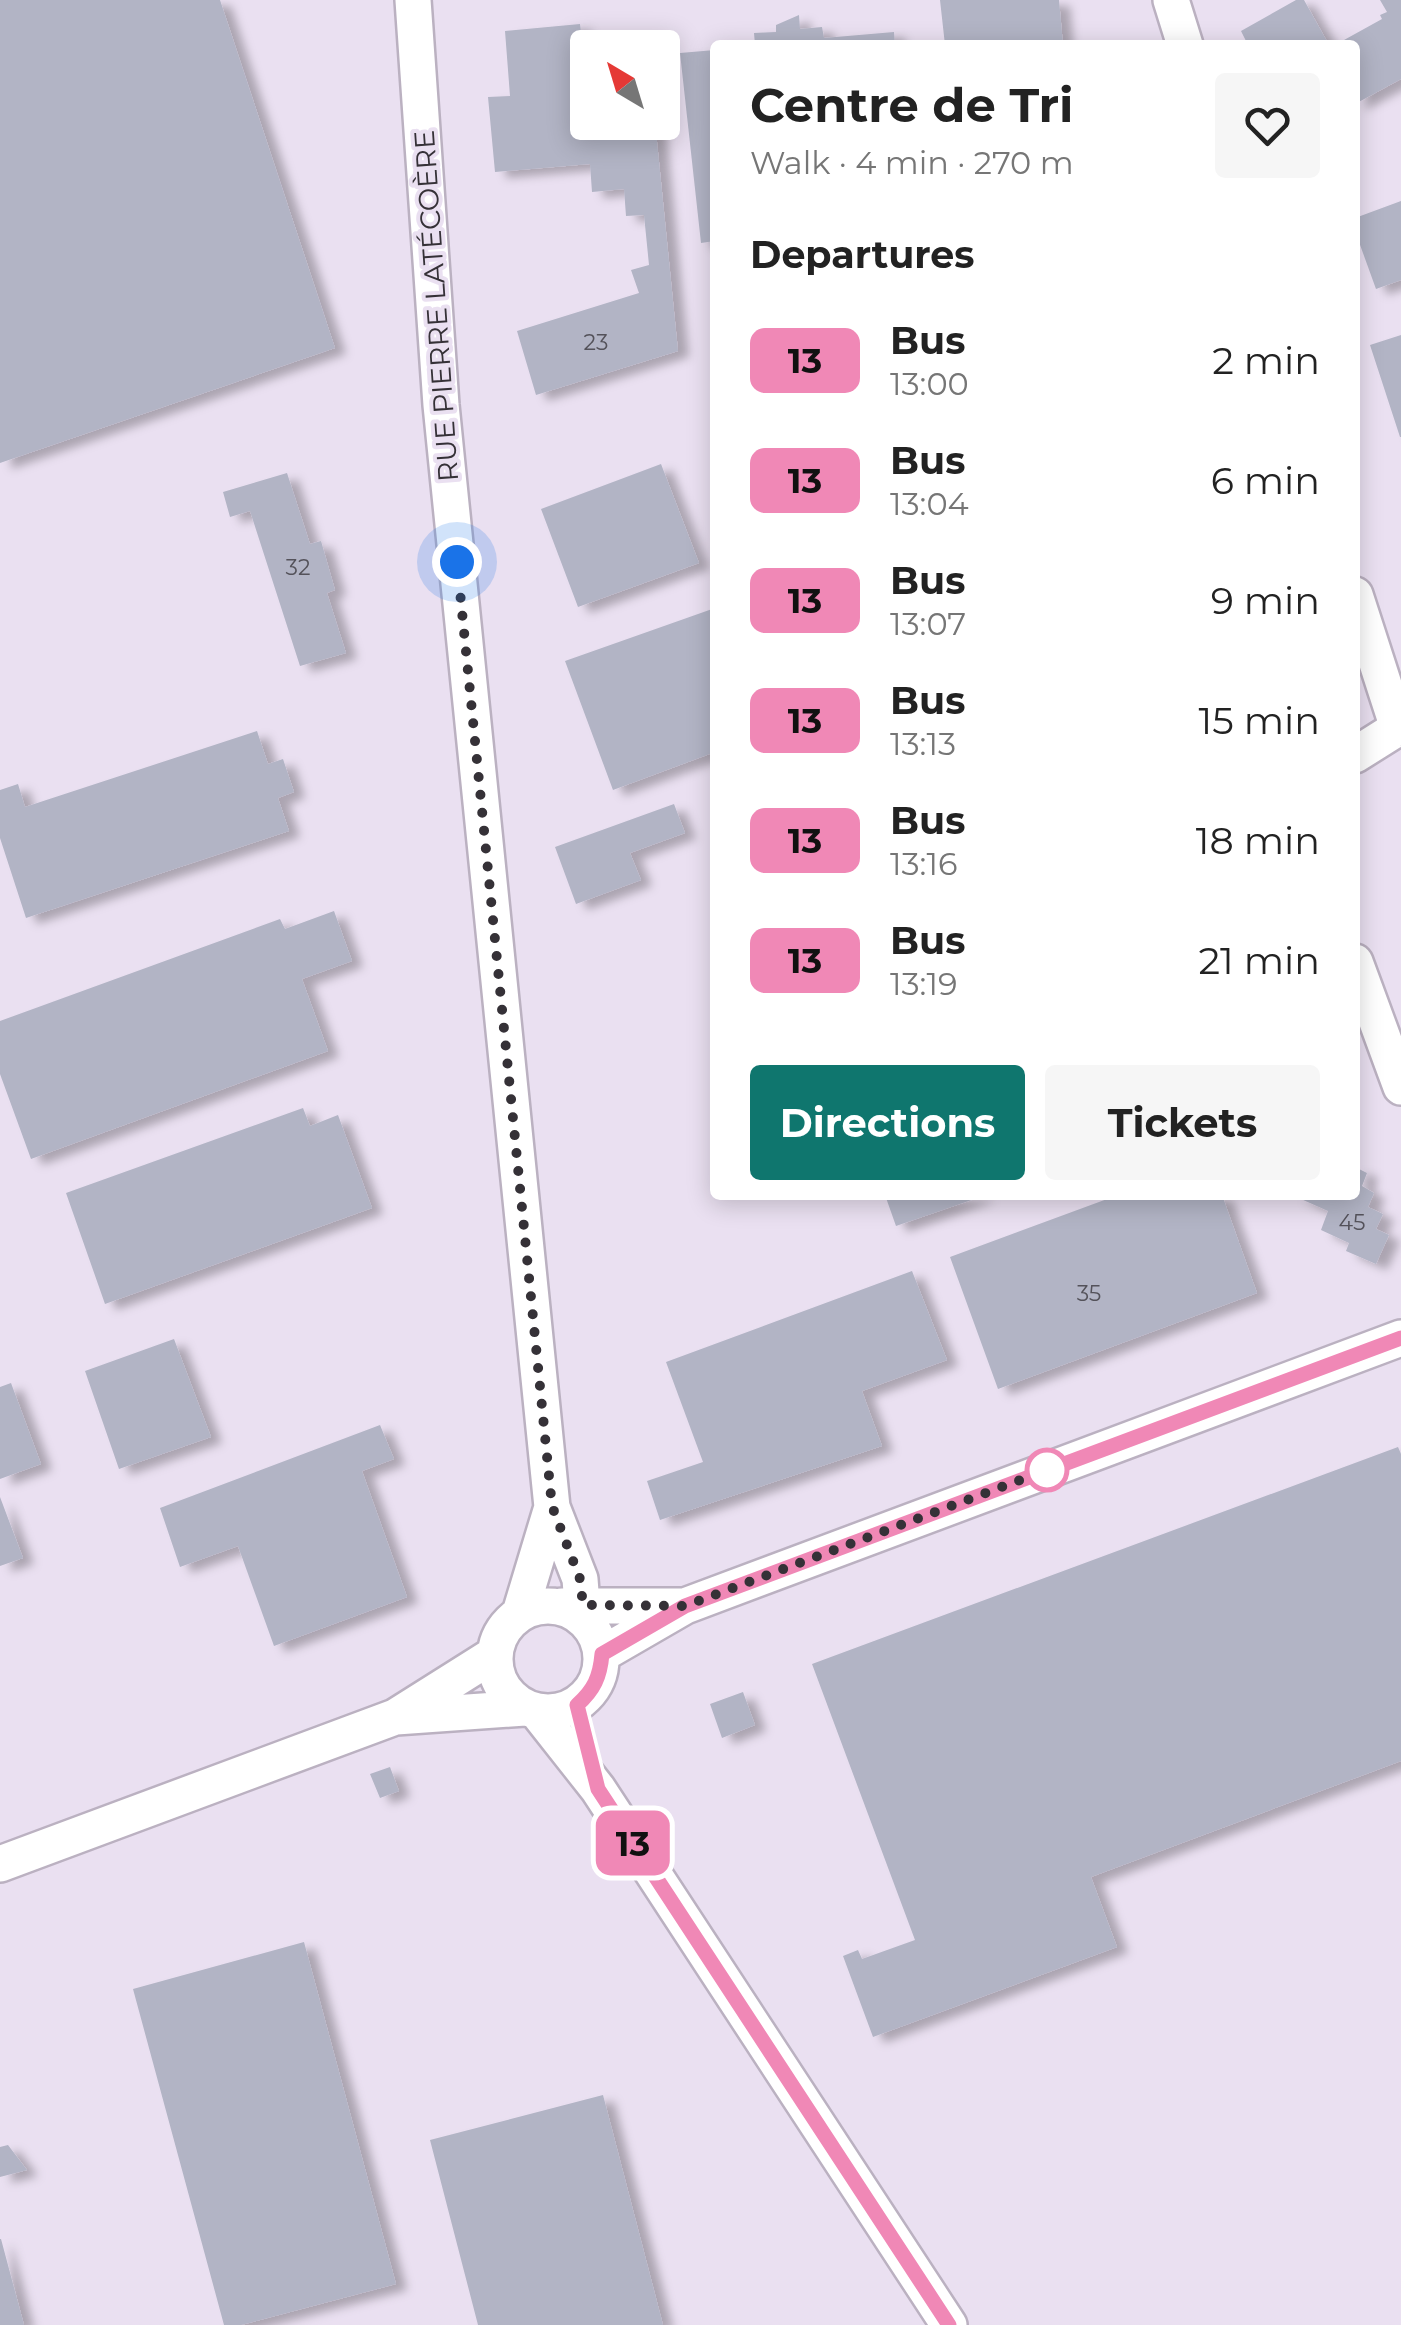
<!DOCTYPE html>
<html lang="en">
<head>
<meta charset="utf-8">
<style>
	:root { --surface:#fff; --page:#f6f6f6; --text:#222; --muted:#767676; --accent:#0f766e }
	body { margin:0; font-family:Montserrat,sans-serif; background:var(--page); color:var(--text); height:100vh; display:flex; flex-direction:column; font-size:38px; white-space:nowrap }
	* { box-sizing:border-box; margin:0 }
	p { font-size:32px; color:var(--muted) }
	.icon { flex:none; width:55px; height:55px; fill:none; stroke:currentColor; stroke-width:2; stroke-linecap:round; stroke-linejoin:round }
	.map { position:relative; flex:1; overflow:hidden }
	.panel { position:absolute; left:710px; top:40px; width:650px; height:1160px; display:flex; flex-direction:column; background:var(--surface); border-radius:10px; box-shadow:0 5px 25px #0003 }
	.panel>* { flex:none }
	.badge { padding:0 20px; border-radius:15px; font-size:35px; line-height:65px }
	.needle { width:65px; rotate:322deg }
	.fabs { position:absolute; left:570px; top:30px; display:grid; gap:20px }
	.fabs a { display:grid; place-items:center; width:110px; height:110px; border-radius:10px; background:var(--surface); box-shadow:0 5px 25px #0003; font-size:50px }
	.you { position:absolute; width:50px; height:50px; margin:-25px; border:8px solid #fff; border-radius:50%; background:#1a73e8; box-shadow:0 0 0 15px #1a73e833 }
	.map>.badge { position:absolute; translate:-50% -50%; box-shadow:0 0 0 5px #fff }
	h2 { padding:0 40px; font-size:38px; line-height:90px }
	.round { display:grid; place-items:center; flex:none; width:105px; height:105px; border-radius:10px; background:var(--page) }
	.headline { display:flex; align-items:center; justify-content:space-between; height:170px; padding:0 40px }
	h1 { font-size:48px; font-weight:700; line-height:75px }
	.action { display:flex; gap:20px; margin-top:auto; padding:20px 40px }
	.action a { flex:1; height:115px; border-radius:10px; background:var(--accent); color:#fff; font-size:40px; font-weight:700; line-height:115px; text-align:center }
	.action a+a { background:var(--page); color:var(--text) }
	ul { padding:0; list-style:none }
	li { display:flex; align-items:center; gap:30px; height:120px; padding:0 40px }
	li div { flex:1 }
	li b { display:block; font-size:38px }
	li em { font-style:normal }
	li .badge { min-width:110px; font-weight:700; text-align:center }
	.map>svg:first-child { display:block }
</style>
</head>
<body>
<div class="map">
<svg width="1401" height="2325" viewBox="0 0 1401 2325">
	<defs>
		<filter id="shadow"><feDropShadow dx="11" dy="6" stdDeviation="5" flood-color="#0004"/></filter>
	</defs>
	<rect width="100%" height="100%" fill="#eae0f1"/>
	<path fill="#b2b4c5" filter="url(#shadow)" d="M0 0H220L335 348 0 463Z
		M940 0H1059L1063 45H945Z
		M1296 0H1304L1329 45H1248L1241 31Z
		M1380 0H1401V79L1355 104V45H1335L1382 19 1380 15 1387 12Z
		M799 15 800 29 822 27 824 38 894 32 895 45H755L754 33 776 32V25Z
		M580 24 588 86V122H655L678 351 536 395 517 331 639 293 631 270 649 265 644 215 626 216 624 189 592 192 590 164 495 172 488 97 510 96 505 31Z
		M715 50V241L701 243 680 53Z
		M1401 201V280L1376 289 1355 231V218Z
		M1401 335V437H1400L1370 345Z
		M661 464 699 563 578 607 541 509Z
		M287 473 310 544 321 541 335 590 327 593 346 653 300 666 250 511 230 517 223 492Z
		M715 608V752L613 790 565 661Z
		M257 731 268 764 283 759 294 792 278 798 289 831 26 918 0 838V790L18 784 25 807Z
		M674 804 685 833 630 853 641 880 576 904 555 847Z
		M334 911 352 961 302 979 328 1051 31 1159 0 1074V1021L280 919 285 929Z
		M303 1108 310 1126 338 1115 372 1208 105 1304 66 1193Z
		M1355 1167 1367 1173 1362 1186 1374 1193 1368 1207 1383 1214 1376 1229 1389 1235 1376 1264 1346 1251 1349 1243 1321 1230 1328 1211 1292 1195H1355Z
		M885 1195H983V1196L896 1226Z
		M1118 1195H1222L1257 1293 998 1389 950 1257Z
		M912 1271 947 1360 862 1391 882 1446 660 1520 647 1481 703 1462 666 1362Z
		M174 1339 211 1437 119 1469 85 1371Z
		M11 1383 41 1464 0 1479V1387Z
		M380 1425 394 1459 362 1471 407 1597 274 1646 238 1546 180 1567 160 1508Z
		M1398 1447 1401 1454V1761L1091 1877 1117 1947 873 2037 843 1956 858 1950 862 1959 915 1940 812 1664Z
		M0 1497 23 1558 0 1566Z
		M743 1692 755 1725 722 1738 710 1704Z
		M390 1767 399 1791 380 1798 370 1774Z
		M304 1942 396 2284 241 2325H224L133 1989Z
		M603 2095 663 2325H478L430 2140Z
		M8 2145 27 2170 0 2177V2147Z
		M0 2239H1L24 2325H0Z"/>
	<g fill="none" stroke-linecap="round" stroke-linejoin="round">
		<defs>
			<path id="minor" d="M413 0 441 405 552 1507 580 1579 583 1618
				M1171 0 1185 45
				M1355 595 1398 728
				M1355 755 1401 726
				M1355 962 1401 1087
				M495 1659a53 53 0 1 1 106 0a53 53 0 1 1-106 0Z
				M562 1606H685
				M520 1613 552 1507
				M602 1654 685 1606 1401 1338
				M538 1713 598 1789 949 2325
				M396 1717 525 1708
				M0 1864 395 1717 495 1654"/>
		</defs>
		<use href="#minor" stroke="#bbb1c1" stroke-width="40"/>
		<use href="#minor" stroke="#fff" stroke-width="35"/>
	</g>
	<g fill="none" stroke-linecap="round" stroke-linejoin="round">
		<defs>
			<path id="line" d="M949 2325 598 1789 577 1705C594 1690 600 1677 602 1654L685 1606 1401 1338"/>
		</defs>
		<use href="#line" stroke="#fff" stroke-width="22"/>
		<use href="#line" stroke="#f088b6" stroke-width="15"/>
		<path stroke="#353137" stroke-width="10" stroke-dasharray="0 18" d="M457 562 552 1506 580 1579 583 1605 685 1606 1047 1470"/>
	</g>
	<circle fill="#fff" stroke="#f088b6" stroke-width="5" cx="1047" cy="1470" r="20"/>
	<g text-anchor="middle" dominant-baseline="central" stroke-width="8" stroke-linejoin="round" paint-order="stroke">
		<g font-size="22" fill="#54525a">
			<text x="596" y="342">23</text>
			<text x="298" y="567">32</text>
			<text x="1352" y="1222">45</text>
			<text x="1089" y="1293">35</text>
		</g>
		<g font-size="28" fill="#353137" stroke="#eae0f1">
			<text transform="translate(436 306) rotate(-94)">RUE PIERRE LATÉCOÈRE</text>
		</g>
	</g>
</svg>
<div class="fabs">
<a><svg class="needle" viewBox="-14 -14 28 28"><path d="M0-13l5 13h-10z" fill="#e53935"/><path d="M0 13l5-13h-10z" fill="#767676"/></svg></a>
</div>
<div class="you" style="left:457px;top:562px"></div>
<b class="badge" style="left:633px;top:1843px;background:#f088b6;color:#111">13</b>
<section class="panel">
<div class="headline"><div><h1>Centre de Tri</h1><p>Walk · 4 min · 270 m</p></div><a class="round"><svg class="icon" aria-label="heart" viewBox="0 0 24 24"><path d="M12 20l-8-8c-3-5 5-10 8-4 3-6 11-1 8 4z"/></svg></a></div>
<h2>Departures</h2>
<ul>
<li><span class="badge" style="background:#f088b6;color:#111">13</span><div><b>Bus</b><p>13:00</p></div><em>2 min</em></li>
<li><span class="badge" style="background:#f088b6;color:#111">13</span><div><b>Bus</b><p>13:04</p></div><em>6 min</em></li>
<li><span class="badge" style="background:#f088b6;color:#111">13</span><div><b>Bus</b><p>13:07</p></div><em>9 min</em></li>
<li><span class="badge" style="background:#f088b6;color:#111">13</span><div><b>Bus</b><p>13:13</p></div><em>15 min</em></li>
<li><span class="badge" style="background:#f088b6;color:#111">13</span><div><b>Bus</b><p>13:16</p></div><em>18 min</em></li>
<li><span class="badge" style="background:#f088b6;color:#111">13</span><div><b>Bus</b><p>13:19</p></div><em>21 min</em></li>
</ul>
<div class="action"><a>Directions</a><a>Tickets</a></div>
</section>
</div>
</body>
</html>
